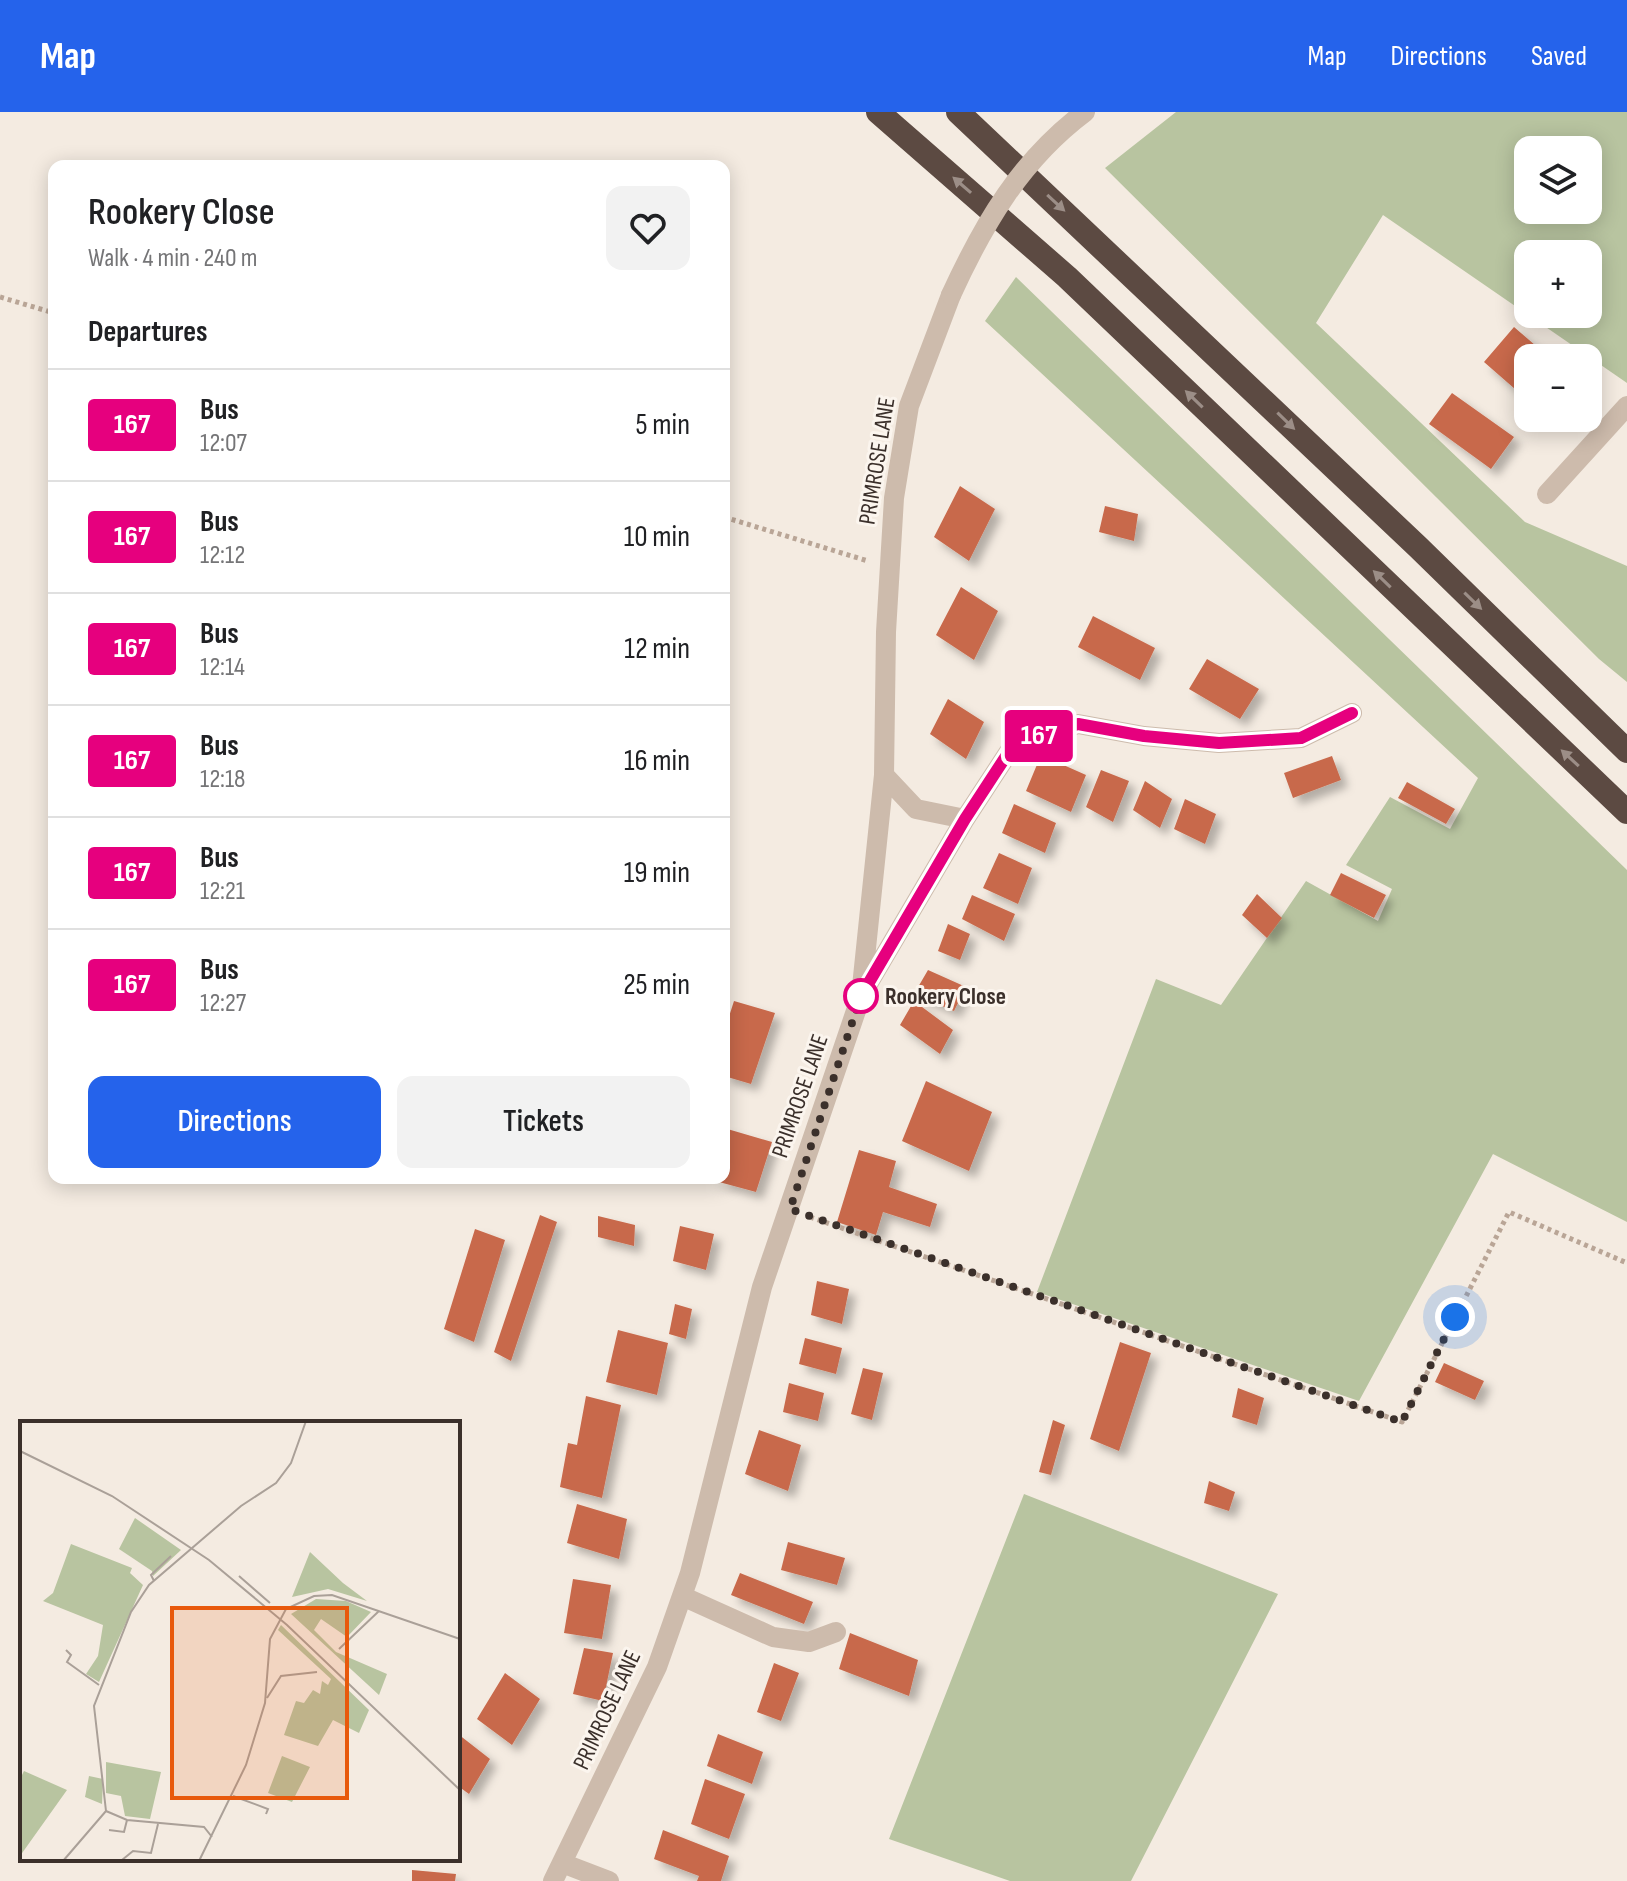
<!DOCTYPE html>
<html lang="en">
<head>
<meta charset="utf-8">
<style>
	:root { --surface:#fff; --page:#f2f2f2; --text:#202124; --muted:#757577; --line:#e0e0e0; --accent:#2563eb }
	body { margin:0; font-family:"Sofia Sans Condensed",sans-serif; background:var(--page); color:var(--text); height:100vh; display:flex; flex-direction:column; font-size:30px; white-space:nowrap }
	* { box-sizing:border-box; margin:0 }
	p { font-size:26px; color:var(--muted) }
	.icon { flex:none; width:44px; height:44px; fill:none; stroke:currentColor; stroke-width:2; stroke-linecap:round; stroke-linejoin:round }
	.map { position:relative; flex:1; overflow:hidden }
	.panel { position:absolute; left:48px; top:48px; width:682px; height:1024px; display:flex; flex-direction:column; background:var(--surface); border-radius:16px; box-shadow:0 4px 20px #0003 }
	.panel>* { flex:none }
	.badge { padding:0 16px; border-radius:6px; font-size:28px; line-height:52px }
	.fabs { position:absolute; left:1514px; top:24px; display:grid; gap:16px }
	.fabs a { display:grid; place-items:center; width:88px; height:88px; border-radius:16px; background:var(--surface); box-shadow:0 4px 20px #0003; font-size:40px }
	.you { position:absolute; width:40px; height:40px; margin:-20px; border:6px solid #fff; border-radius:50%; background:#1a73e8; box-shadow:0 0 0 12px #1a73e833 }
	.map>.badge { position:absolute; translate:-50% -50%; box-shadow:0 0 0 4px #fff }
	h2 { padding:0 40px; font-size:30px; line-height:72px }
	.round { display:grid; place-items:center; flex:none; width:84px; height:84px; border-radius:16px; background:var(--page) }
	.headline { display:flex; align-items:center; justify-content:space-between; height:136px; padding:0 40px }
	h1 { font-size:38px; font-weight:600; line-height:60px }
	.button { display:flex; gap:16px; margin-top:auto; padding:16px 40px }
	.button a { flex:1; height:92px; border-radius:16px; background:var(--accent); color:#fff; font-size:32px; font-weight:600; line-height:92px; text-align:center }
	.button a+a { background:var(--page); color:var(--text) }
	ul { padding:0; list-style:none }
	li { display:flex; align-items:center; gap:24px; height:112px; padding:0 40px; border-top:2px solid var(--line) }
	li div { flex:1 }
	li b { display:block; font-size:30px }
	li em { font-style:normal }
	li .badge { min-width:88px; font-weight:700; text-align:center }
	header { display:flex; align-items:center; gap:48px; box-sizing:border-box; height:112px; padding:0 40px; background:var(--accent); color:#fff }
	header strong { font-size:38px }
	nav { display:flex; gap:44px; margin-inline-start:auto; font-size:28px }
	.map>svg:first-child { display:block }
</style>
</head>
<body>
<header>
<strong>Map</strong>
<nav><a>Map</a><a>Directions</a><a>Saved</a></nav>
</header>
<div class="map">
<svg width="1627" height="1769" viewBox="0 0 1627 1769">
	<defs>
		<filter id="shadow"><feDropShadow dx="7" dy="7" stdDeviation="4" flood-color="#0004"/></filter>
	</defs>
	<rect width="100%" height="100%" fill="#f4ebe1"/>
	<path fill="#b8c4a0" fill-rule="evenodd" d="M1176 0H1627V271L1383 103 1316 211 1525 410 1627 454V570L1599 547 1105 56ZM1528 38H1588V98H1528ZM1528 142H1588V202H1528Z
		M1016 165 1627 758V1110L1493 1042 1359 1289 1037 1180 1156 867 1221 893 1306 769 1378 809 1392 777 1346 753 1390 685 1450 717 1478 666 985 209Z
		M1024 1382 1278 1482 1131 1769H1010L889 1727Z"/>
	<path fill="#c8694b" filter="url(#shadow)" d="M1514 215 1550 246H1528V277L1523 284 1484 250Z
		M1452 281 1514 325 1491 357 1429 312Z
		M960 374 995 397 969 449 934 425Z
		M1105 394 1138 402 1134 429 1099 420Z
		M961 475 998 499 974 548 936 523Z
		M1093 504 1155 536 1140 568 1078 535Z
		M1207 547 1259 577 1240 607 1189 577Z
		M948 587 984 610 966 647 930 622Z
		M1041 643 1086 663 1071 700 1026 679Z
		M1332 644 1341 668 1293 686 1284 661Z
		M1101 658 1129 669 1113 710 1086 695Z
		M1145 669 1172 687 1160 716 1133 698Z
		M1407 670 1455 697 1446 712 1398 686Z
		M1185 687 1216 702 1205 732 1174 717Z
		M1014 692 1056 711 1045 741 1002 721Z
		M999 741 1032 756 1018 792 983 776Z
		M1341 761 1386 783 1374 806 1330 783Z
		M1257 782 1282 806 1267 826 1242 803Z
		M972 783 1015 802 1004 829 962 807Z
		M948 812 970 822 960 848 938 839Z
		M928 858 966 875 954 899 914 882Z
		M734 889 775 901 751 972 724 964V920Z
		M914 889 953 918 940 942 900 913Z
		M926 969 992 1000 969 1059 902 1029Z
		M724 1016 772 1030 756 1080 708 1067 724 1066Z
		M859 1038 896 1049 889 1075 937 1092 930 1115 883 1100 876 1123 837 1110Z
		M540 1103 557 1110 511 1249 494 1240Z
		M598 1104 635 1113 634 1134 598 1125Z
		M680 1114 714 1122 706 1158 673 1149Z
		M475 1117 505 1128 474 1230 444 1217Z
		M817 1169 849 1177 842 1212 811 1203Z
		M675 1192 692 1197 686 1227 669 1222Z
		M618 1218 668 1231 657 1283 606 1270Z
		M805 1226 842 1236 836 1262 799 1252Z
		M1120 1230 1151 1241 1119 1339 1090 1327Z
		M1444 1251 1484 1269 1475 1288 1435 1270Z
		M863 1256 883 1261 872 1308 851 1302Z
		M789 1271 824 1281 818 1309 783 1300Z
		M1238 1276 1264 1286 1257 1313 1232 1305Z
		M586 1284 621 1293 602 1386 560 1375 568 1331 577 1333Z
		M1053 1308 1065 1313 1051 1363 1039 1360Z
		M759 1318 801 1333 788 1379 745 1362Z
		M1209 1369 1235 1380 1229 1399 1204 1391Z
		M577 1392 627 1407 619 1447 567 1431Z
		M788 1430 845 1446 837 1473 781 1458Z
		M740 1461 813 1490 804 1512 731 1483Z
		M573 1467 611 1473 602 1527 564 1521Z
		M850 1521 918 1548 909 1584 839 1557Z
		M584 1536 613 1541 603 1589 573 1582Z
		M774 1551 799 1561 781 1609 757 1600Z
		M505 1561 540 1587 512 1633 477 1607Z
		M458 1622 490 1647 469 1682 458 1674Z
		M718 1622 763 1640 752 1672 707 1654Z
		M705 1667 745 1682 729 1727 691 1712Z
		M663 1718 729 1744 721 1769H697L699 1764 654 1747Z
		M412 1758 456 1762 455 1769H412Z"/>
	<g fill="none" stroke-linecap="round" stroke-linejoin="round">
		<path stroke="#b9a596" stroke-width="5" stroke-dasharray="4 4" stroke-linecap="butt" d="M0 185 54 201
			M724 405 868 449
			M810 1105 1402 1310 1509 1100 1627 1151"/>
		<path stroke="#cdbbac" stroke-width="20" d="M1547 382 1627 294
			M884 663 916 697 965 707
			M865 877 965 707 1014 632 1078 612 1144 624 1219 631 1301 626 1352 601
			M682 1484 773 1525 809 1530 836 1520
			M562 1751 609 1769
			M553 1769 657 1555 690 1461 762 1175 861 884 884 663 886 520 894 386 909 294 951 183"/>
		<path stroke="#5c4a42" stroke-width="24" d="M878 0 1067 165 1627 700
			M958 0 1418 435 1627 639"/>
		<path stroke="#cdbbac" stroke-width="20" d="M951 183C984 111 1021 48 1085 0"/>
	</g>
	<defs><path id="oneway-solid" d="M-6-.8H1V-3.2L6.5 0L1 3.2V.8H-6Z" transform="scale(2)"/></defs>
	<g fill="#9c8e87">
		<use href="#oneway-solid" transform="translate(962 73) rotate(-139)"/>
		<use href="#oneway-solid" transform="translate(1056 91) rotate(43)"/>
		<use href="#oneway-solid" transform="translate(1194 287) rotate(-136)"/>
		<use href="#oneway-solid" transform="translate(1286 309) rotate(44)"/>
		<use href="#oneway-solid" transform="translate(1382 467) rotate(-136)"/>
		<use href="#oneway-solid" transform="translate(1473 489) rotate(44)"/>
		<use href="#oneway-solid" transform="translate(1570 646) rotate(-137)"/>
	</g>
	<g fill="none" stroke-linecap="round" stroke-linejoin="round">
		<defs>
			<path id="line" d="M861 884 965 707 1014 632 1078 612 1144 624 1219 631 1301 626 1352 601"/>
		</defs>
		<use href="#line" stroke="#fff" stroke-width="18"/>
		<use href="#line" stroke="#e6007e" stroke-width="12"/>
		<path stroke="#3b302b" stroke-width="8" stroke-dasharray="0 14.4" d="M861 884 790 1097 1402 1310 1455 1205"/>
	</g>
	<circle fill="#fff" stroke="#e6007e" stroke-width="4" cx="861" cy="884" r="16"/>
	<g text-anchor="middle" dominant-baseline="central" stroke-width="6" stroke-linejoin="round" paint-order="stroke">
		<g font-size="24" fill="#3b302b" stroke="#fbf5ee">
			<text transform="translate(877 349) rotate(-81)">PRIMROSE LANE</text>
			<text transform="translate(800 984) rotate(-71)">PRIMROSE LANE</text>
			<text transform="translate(607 1598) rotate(-65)">PRIMROSE LANE</text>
		</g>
		<g font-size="24" font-weight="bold" fill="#3b302b" stroke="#fbf5ee" text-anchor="start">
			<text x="885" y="884">Rookery Close</text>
		</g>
	</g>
	<g transform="translate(20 1309)">
		<rect width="440" height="440" fill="#f4ebe1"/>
		<path d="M115 97 161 129 133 155 132 150 99 128ZM51 123 112 147 110 152 123 164 79 261 66 253 78 235 83 204 23 180 33 172ZM290 131 323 162 347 180 308 168 272 176ZM296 178 326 180 351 191 327 216 301 198 294 209 316 231 367 253 359 274 271 193ZM261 204 349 289 339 312 313 299 298 325 264 314 276 280 284 282 293 269 300 273 302 260 308 264 311 258 258 209ZM262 335 290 346 272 381 248 372ZM86 341 141 351 130 398 105 395 101 375 86 372ZM4 350 47 369 0 435V358ZM69 355 83 358 82 383 65 376Z" fill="#b8c4a0"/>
		<path fill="none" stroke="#aaa098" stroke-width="2" d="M0 30 92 75 189 139 267 204 440 369M219 155 250 182M134 160 131 154 151 135M319 228 359 190M46 229 51 234 47 241 79 264M247 277 261 255 297 251M213 375 248 388 246 393M86 390 74 285 111 191 129 164 221 85 256 62 271 42 286 0M86 390 107 399 184 406 192 416M89 409 104 411 107 399M102 439 113 430 131 432 138 403M43 440 86 390M179 440 226 344 245 282 250 218 266 188 294 175 312 174 440 218"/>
		<path fill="#e8590c" fill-opacity="0.15" stroke="#e8590c" stroke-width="4" d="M152 187H327V377H152Z"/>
		<rect width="440" height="440" fill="none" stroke="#3b302b" stroke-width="4"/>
	</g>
</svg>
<div class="fabs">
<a><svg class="icon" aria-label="layers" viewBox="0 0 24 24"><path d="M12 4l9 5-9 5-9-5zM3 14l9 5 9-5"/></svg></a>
<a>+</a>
<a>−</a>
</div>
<div class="you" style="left:1455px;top:1205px"></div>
<b class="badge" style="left:1039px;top:624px;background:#e6007e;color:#fff">167</b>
<section class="panel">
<div class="headline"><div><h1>Rookery Close</h1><p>Walk · 4 min · 240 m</p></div><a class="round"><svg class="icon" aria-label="heart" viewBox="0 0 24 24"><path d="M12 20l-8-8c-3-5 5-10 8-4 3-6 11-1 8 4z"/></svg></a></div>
<h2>Departures</h2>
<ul>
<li><span class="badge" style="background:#e6007e;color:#fff">167</span><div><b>Bus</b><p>12:07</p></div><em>5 min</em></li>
<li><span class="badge" style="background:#e6007e;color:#fff">167</span><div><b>Bus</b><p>12:12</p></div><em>10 min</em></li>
<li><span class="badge" style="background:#e6007e;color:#fff">167</span><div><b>Bus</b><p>12:14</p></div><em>12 min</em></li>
<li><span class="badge" style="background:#e6007e;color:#fff">167</span><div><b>Bus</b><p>12:18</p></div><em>16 min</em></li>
<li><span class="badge" style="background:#e6007e;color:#fff">167</span><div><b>Bus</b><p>12:21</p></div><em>19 min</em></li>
<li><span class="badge" style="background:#e6007e;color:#fff">167</span><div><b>Bus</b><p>12:27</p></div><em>25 min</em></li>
</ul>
<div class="button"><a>Directions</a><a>Tickets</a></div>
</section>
</div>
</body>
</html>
